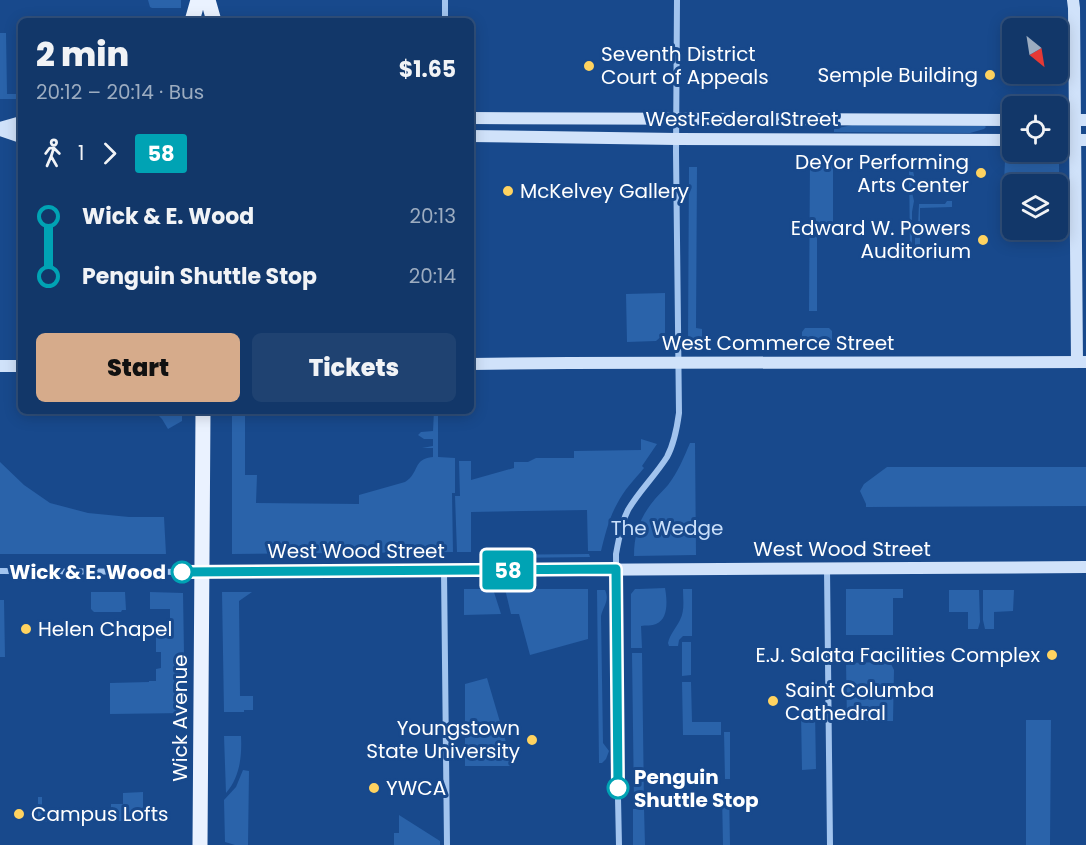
<!DOCTYPE html>
<html lang="en">
<head>
<meta charset="utf-8">
<style>
	:root { --surface:#123769; --page:#1f4271; --text:#f1f3f6; --muted:#9cacc0; --line:#31517d; --accent:#d6ab8b }
	body { margin:0; font-family:Poppins,sans-serif; background:var(--page); color:var(--text); height:100vh; display:flex; flex-direction:column; font-size:22px; white-space:nowrap }
	* { box-sizing:border-box; margin:0 }
	p { font-size:20px; color:var(--muted) }
	.icon { flex:none; width:33px; height:33px; fill:none; stroke:currentColor; stroke-width:2; stroke-linecap:round; stroke-linejoin:round }
	.map { position:relative; flex:1; overflow:hidden }
	.drawer { position:absolute; left:18px; top:18px; width:456px; height:396px; display:flex; flex-direction:column; background:var(--surface); border-radius:9px; box-shadow:0 3px 15px #0003,0 0 0 2px var(--line) }
	.drawer>* { flex:none }
	.badge { padding:0 12px; border-radius:4px; font-size:21px; line-height:39px }
	.needle { width:39px; rotate:150deg }
	.fabs { position:absolute; left:1002px; top:18px; display:grid; gap:12px }
	.fabs a { display:grid; place-items:center; width:66px; height:66px; border-radius:9px; background:var(--surface); box-shadow:0 3px 15px #0003,0 0 0 2px var(--line); font-size:30px }
	.map>.badge { position:absolute; translate:-50% -50%; box-shadow:0 0 0 3px #fff }
	.legs { display:flex; align-items:center; gap:9px; height:66px; padding:0 18px; font-size:20px }
	.legs p { margin-inline-start:auto }
	.head { display:flex; align-items:center; justify-content:space-between; height:102px; padding:0 18px }
	h1 { font-size:33px; font-weight:800; line-height:45px }
	.action { display:flex; gap:12px; margin-top:auto; padding:12px 18px }
	.action a { flex:1; height:69px; border-radius:9px; background:var(--accent); color:#111; font-size:24px; font-weight:800; line-height:69px; text-align:center }
	.action a+a { background:var(--page); color:var(--text) }
	ul { padding:0 18px; list-style:none }
	li { display:flex; align-items:center; gap:21px; height:60px; font-size:22px }
	li i { display:grid; place-items:center; width:9px; height:100%; margin:0 8px; background:currentColor }
	li i::after { content:''; width:15px; height:15px; margin:-8px; border:4px solid; border-radius:50%; background:var(--surface) }
	li p { margin-inline-start:auto }
	li:first-child i { background:linear-gradient(#0000 50%,currentColor 0) }
	li:last-child i { background:linear-gradient(currentColor 50%,#0000 0) }
	.map>svg:first-child { display:block }
</style>
</head>
<body>
<div class="map">
<svg width="1086" height="845" viewBox="0 0 1086 845">
	<rect width="100%" height="100%" fill="#18498c"/>
	<path fill="#2a63aa" d="M148 0H181V8H152L150 7Z
		M0 33H6L7 94H21V99H0Z
		M852 125 985 126 986 127 984 129 970 133 834 132V129Z
		M810 160H833V226L817 227V311H809Z
		M1005 161H1059V187L1058 188V184L1012 185 1004 182Z
		M909 164 913 171 915 180 911 188 914 201 912 212V251H910Z
		M689 167H697L696 328 702 329V341H688Z
		M947 201H952V207L920 208V250H925V259L915 260V234L918 226 919 204H945Z
		M665 293V333L656 341 627 342 626 294Z
		M805 328H829L832 331V341H802V332Z
		M154 411H182V421L168 429 162 419Z
		M232 411H245V475H257L256 503 359 504V495L405 482C420 473 412 459 433 457V448H422L433 446V439H424L418 435 421 432 433 431 434 411H438V457L455 458V493H452L453 552 232 554Z
		M641 439 657 444 642 466 644 468C634 480 624 490 617 504 609 518 605 535 601 551H588L587 510 471 512V552H457L455 496H460L459 461H471V480L514 468V462H528L536 458H574V451L641 450Z
		M690 443H695L696 555 634 556C634 533 640 517 655 499 659 494 664 490 668 485 678 472 684 457 690 443Z
		M0 462 24 485 50 503 88 513 129 517H164L166 554H0Z
		M887 467H1086V506L866 507V504L860 491 864 484Z
		M589 554 590 557 505 558 499 563H495L496 555Z
		M665 588C667 599 669 619 656 624 652 626 646 625 641 626L642 648H631V594L635 589H639Z
		M464 589H493L501 614 464 615Z
		M505 589H588V639L530 655 519 614H511Z
		M683 589H692V636H683L679 640 678 646H669L668 643C670 634 676 628 680 620 685 611 683 599 683 589Z
		M846 589H903V598H893V635H846Z
		M597 590H605C610 601 603 606 601 616L603 743 609 751 606 759 602 763H599Z
		M949 590H979L980 622 978 629H968V612H949Z
		M983 590H1014L1013 611 994 612V629H985L983 620Z
		M91 592H125L126 610H122L121 612H94L91 609Z
		M150 592 183 593 185 713 110 714V683L149 682V681H156V669L161 668V652H156V625L170 624V609H150Z
		M222 592H252L239 601 240 696H253V710H244V712H224Z
		M0 600H4L5 657H0Z
		M682 642H691V675L682 676Z
		M632 653H642L644 804H634Z
		M885 662 891 664 894 670 893 721H847L846 663Z
		M487 678 513 766H465V684Z
		M682 682H691L692 722H721V735H683Z
		M801 712H815L816 769 802 770Z
		M1026 720H1051L1050 845H1026Z
		M724 732H730V779H725Z
		M224 736H241C242 756 240 777 226 793Z
		M243 770 249 771 248 845H235L225 842 224 800 236 787Z
		M725 790H729L730 845H723L722 795H725Z
		M143 792V821H139L138 818 123 819 122 821H105L104 818H89V821H71V818H56L55 821 38 822V797H42V816H111V804H123V793Z
		M644 808 645 845H633V809Z
		M399 815 440 841V845H394V833H399Z"/>
	<g fill="none" stroke-linecap="round" stroke-linejoin="round">
		<path stroke="#a2c4ee" stroke-width="6" d="M445 0V21
			M827 569 830 845
			M0 571 200 572
			M444 571 447 845
			M619 845 617 750 616 554C619 539 621 523 628 510 639 491 655 476 667 457 674 444 677 428 679 413L676 152 677 0"/>
		<path stroke="#d0e2fa" stroke-width="12" d="M1073 0 1074 8 1077 362
			M471 118 1012 120
			M1058 120H1086
			M0 128 21 122
			M0 130 21 137
			M471 136 676 139 1012 140
			M1058 140H1086
			M471 364 569 363 1086 362
			M0 366H21
			M202 572 1086 567"/>
		<path stroke="#eaf2ff" stroke-width="15" d="M208 0 214 21
			M192 21 198 0
			M200 845 203 411"/>
	</g>
	<g fill="none" stroke-linecap="round" stroke-linejoin="round">
		<defs>
			<path id="line-1" d="M182 572 616 569 618 788"/>
		</defs>
		<use href="#line-1" stroke="#fff" stroke-width="14"/>
		<use href="#line-1" stroke="#00a3b4" stroke-width="9"/>
	</g>
	<g fill="#ffd360" stroke="#18498c" stroke-width="2">
		<circle cx="589" cy="66" r="6"/>
		<circle cx="990" cy="75" r="6"/>
		<circle cx="981" cy="173" r="6"/>
		<circle cx="508" cy="191" r="6"/>
		<circle cx="983" cy="240" r="6"/>
		<circle cx="26" cy="629" r="6"/>
		<circle cx="1052" cy="655" r="6"/>
		<circle cx="773" cy="701" r="6"/>
		<circle cx="532" cy="740" r="6"/>
		<circle cx="374" cy="788" r="6"/>
		<circle cx="19" cy="814" r="6"/>
	</g>
	<g fill="#fff" stroke="#00a3b4" stroke-width="3">
		<circle cx="182" cy="572" r="10"/>
		<circle cx="618" cy="788" r="10"/>
	</g>
	<g text-anchor="middle" dominant-baseline="central" stroke-width="6" stroke-linejoin="round" paint-order="stroke">
		<g font-size="20" fill="#fff" stroke="#18498c" text-anchor="start">
			<text x="601" y="54">Seventh District<tspan x="601" dy="23">Court of Appeals</tspan></text>
			<text x="978" y="75" text-anchor="end">Semple Building</text>
			<text x="969" y="162" text-anchor="end">DeYor Performing<tspan x="969" dy="23">Arts Center</tspan></text>
			<text x="520" y="191">McKelvey Gallery</text>
			<text x="971" y="228" text-anchor="end">Edward W. Powers<tspan x="971" dy="23">Auditorium</tspan></text>
			<text x="38" y="629">Helen Chapel</text>
			<text x="1040" y="655" text-anchor="end">E.J. Salata Facilities Complex</text>
			<text x="785" y="690">Saint Columba<tspan x="785" dy="23">Cathedral</tspan></text>
			<text x="520" y="728" text-anchor="end">Youngstown<tspan x="520" dy="23">State University</tspan></text>
			<text x="386" y="788">YWCA</text>
			<text x="31" y="814">Campus Lofts</text>
		</g>
		<g font-size="20" fill="#fff" stroke="#18498c">
			<text x="742" y="119">West Federal Street</text>
			<text x="778" y="343">West Commerce Street</text>
			<text x="842" y="549">West Wood Street</text>
			<text x="356" y="551">West Wood Street</text>
			<text transform="translate(180 718) rotate(-90)">Wick Avenue</text>
		</g>
		<g font-size="20" fill="#c9dffa" stroke="#18498c">
			<text x="667" y="528">The Wedge</text>
		</g>
		<g font-size="20" font-weight="bold" fill="#fff" stroke="#18498c" text-anchor="end">
			<text x="166" y="572">Wick &amp; E. Wood</text>
			<text x="634" y="777" text-anchor="start">Penguin<tspan x="634" dy="23">Shuttle Stop</tspan></text>
		</g>
	</g>
</svg>
<div class="fabs">
<a><svg class="needle" viewBox="-14 -14 28 28"><path d="M0-13l5 13h-10z" fill="#e53935"/><path d="M0 13l5-13h-10z" fill="#9cacc0"/></svg></a>
<a><svg class="icon" aria-label="locate" viewBox="0 0 24 24"><circle cx="12" cy="12" r="6"/><path d="M12 2v4M12 18v4M2 12h4M18 12h4"/></svg></a>
<a><svg class="icon" aria-label="layers" viewBox="0 0 24 24"><path d="M12 4l9 5-9 5-9-5zM3 14l9 5 9-5"/></svg></a>
</div>
<b class="badge" style="left:508px;top:570px;background:#00a3b4;color:#fff">58</b>
<section class="drawer">
<div class="head"><div><h1>2 min</h1><p>20:12 – 20:14 · Bus</p></div><b>$1.65</b></div>
<div class="legs"><svg class="icon" aria-label="walk" viewBox="0 0 24 24"><circle cx="13" cy="4" r="2"/><path d="M13 8l-2 6 4 7M11 14l-3 7M7 12l3-4h3l4 4"/></svg>1<svg class="icon" aria-label="forward" viewBox="0 0 24 24"><path d="M9 5l7 7-7 7"/></svg><b class="badge" style="background:#00a3b4;color:#fff">58</b></div>
<ul>
<li><i style="color:#00a3b4"></i><b>Wick &amp; E. Wood</b><p>20:13</p></li>
<li><i style="color:#00a3b4"></i><b>Penguin Shuttle Stop</b><p>20:14</p></li>
</ul>
<div class="action"><a>Start</a><a>Tickets</a></div>
</section>
</div>
</body>
</html>
